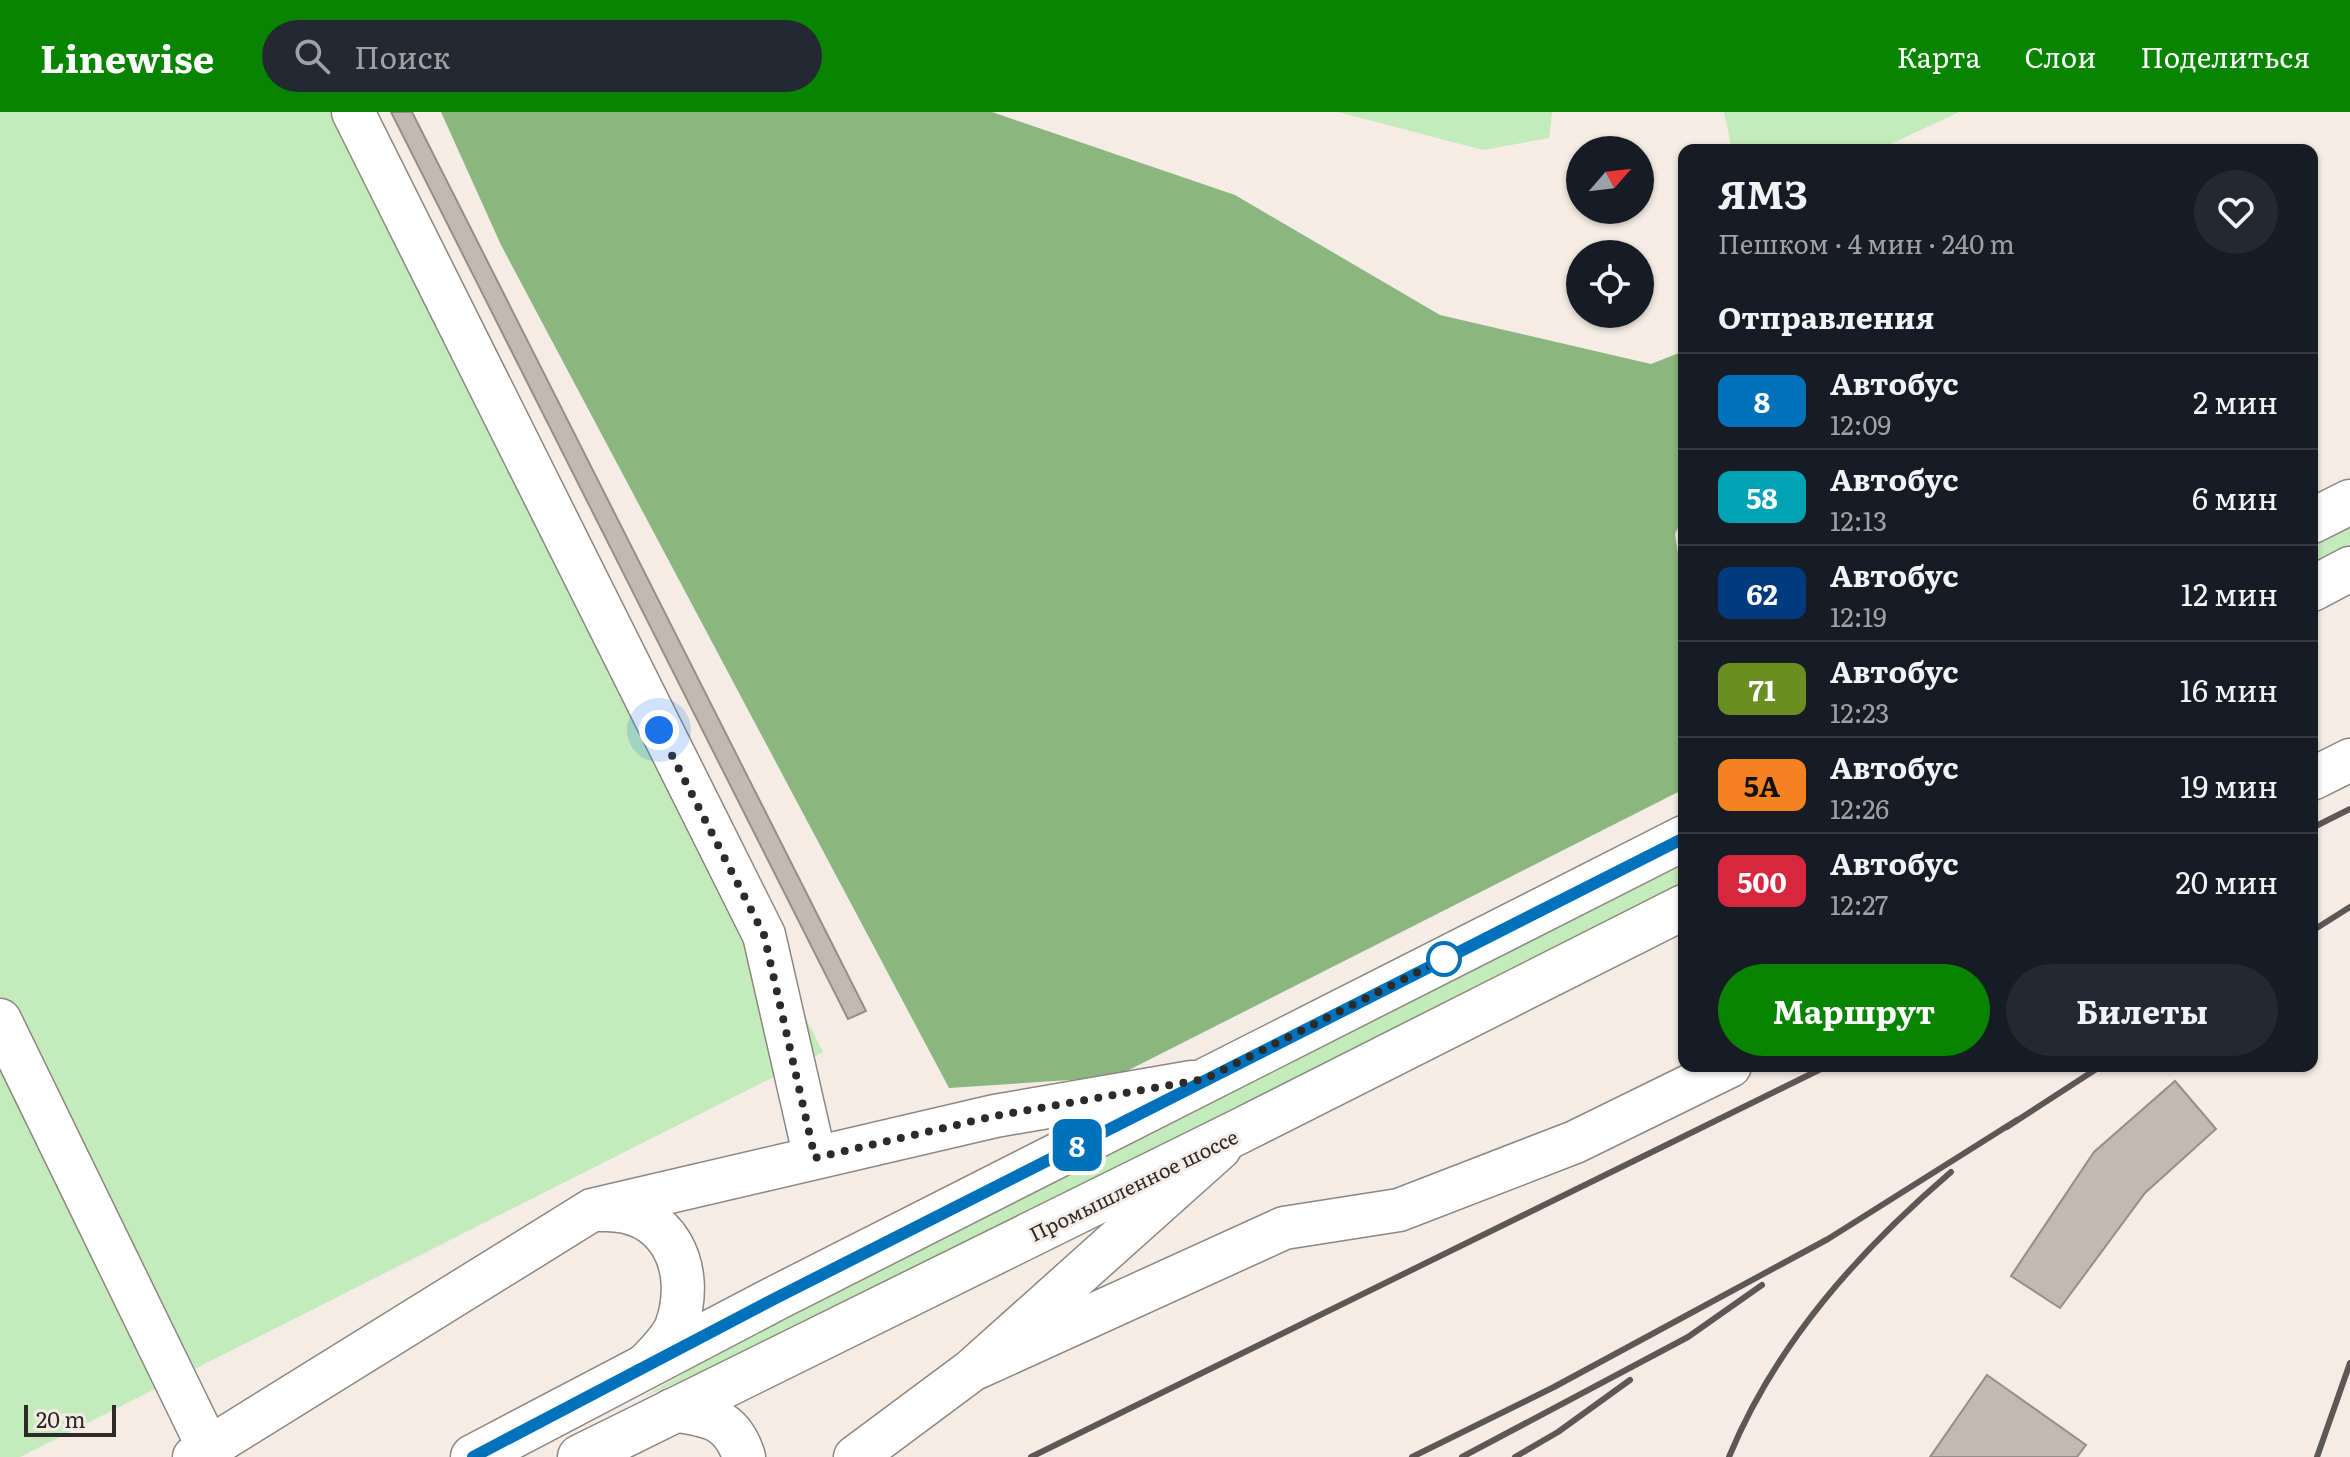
<!DOCTYPE html>
<html lang="ru">
<head>
<meta charset="utf-8">
<style>
	:root { --surface:#171b24; --page:#242831; --text:#f1f3f6; --muted:#9ea1a6; --line:#363941; --accent:#088401 }
	body { margin:0; font-family:Literata,serif; background:var(--page); color:var(--text); height:100vh; display:flex; flex-direction:column; font-size:30px; white-space:nowrap }
	* { box-sizing:border-box; margin:0 }
	p { font-size:26px; color:var(--muted) }
	.icon { flex:none; width:44px; height:44px; fill:none; stroke:currentColor; stroke-width:2; stroke-linecap:round; stroke-linejoin:round }
	.map { position:relative; flex:1; overflow:hidden }
	.panel { position:absolute; left:1678px; top:32px; width:640px; height:928px; display:flex; flex-direction:column; background:var(--surface); border-radius:16px; box-shadow:0 2px 6px #0004 }
	.panel>* { flex:none }
	.badge { padding:0 16px; border-radius:12px; font-size:28px; line-height:52px }
	.needle { width:52px; rotate:62deg }
	.tools { position:absolute; left:1566px; top:24px; display:grid; gap:16px }
	.tools a { display:grid; place-items:center; width:88px; height:88px; border-radius:50%; background:var(--surface); box-shadow:0 2px 6px #0004; font-size:40px }
	.scale { position:absolute; left:24px; bottom:20px; width:92px; box-sizing:border-box; padding-left:8px; border:4px solid #2d2a28; border-top:0; font-size:22px; line-height:28px; white-space:nowrap; color:#2d2a28; -webkit-text-stroke:6px #f4ece5; paint-order:stroke }
	.you { position:absolute; width:40px; height:40px; margin:-20px; border:6px solid #fff; border-radius:50%; background:#1a73e8; box-shadow:0 0 0 12px #1a73e833 }
	.map>.badge { position:absolute; translate:-50% -50%; box-shadow:0 0 0 4px #fff }
	h2 { padding:0 40px; font-size:30px; line-height:72px }
	.round { display:grid; place-items:center; flex:none; width:84px; height:84px; border-radius:42px; background:var(--page) }
	.headline { display:flex; align-items:center; justify-content:space-between; height:136px; padding:0 40px }
	h1 { font-size:38px; font-weight:700; line-height:60px }
	.primary-button { display:flex; gap:16px; margin-top:auto; padding:16px 40px }
	.primary-button a { flex:1; height:92px; border-radius:48px; background:var(--accent); color:#fff; font-size:32px; font-weight:700; line-height:92px; text-align:center }
	.primary-button a+a { background:var(--page); color:var(--text) }
	ul { padding:0; list-style:none }
	li { display:flex; align-items:center; gap:24px; height:96px; padding:0 40px; border-top:2px solid var(--line) }
	li div { flex:1 }
	li b { display:block; font-size:30px }
	li em { font-style:normal }
	li .badge { min-width:88px; font-weight:700; text-align:center }
	header { display:flex; align-items:center; gap:48px; box-sizing:border-box; height:112px; padding:0 40px; background:var(--accent); color:#fff }
	header strong { font-size:38px }
	nav { display:flex; gap:44px; margin-inline-start:auto; font-size:28px }
	.search { width:560px; height:72px; background:var(--page); display:flex; align-items:center; gap:20px; box-sizing:border-box; padding:0 28px; border-radius:44px; color:var(--muted); font-size:30px }
	.map>svg:first-child { display:block }
</style>
</head>
<body>
<header>
<strong>Linewise</strong>
<div class="search"><svg class="icon" aria-label="search" viewBox="0 0 24 24"><circle cx="10" cy="10" r="6"/><path d="M15 15l6 6"/></svg>Поиск</div>
<nav><a>Карта</a><a>Слои</a><a>Поделиться</a></nav>
</header>
<div class="map">
<svg width="2350" height="1345" viewBox="0 0 2350 1345">
	<rect width="100%" height="100%" fill="#f4ece5"/>
	<path fill="#c4ebbb" d="M0 0H342L823 940 20 1345H0Z
		M1338 0H1552L1549 26 1483 38Z
		M1724 0H1959L1878 38H1732Z
		M2350 415V436L2312 456V435Z
		M1684 751V774L802 1217 641 1286 792 1198Z"/>
	<path fill="#8bb680" d="M441 0H992L1235 83 1440 203 1651 252 1684 239V402L1675 422 1684 483V677L1115 965 949 976 501 133Z"/>
	<path fill="#c1b9b2" stroke="#968e88" stroke-width="2" d="M391 0H412L866 899 848 907Z
		M2175 969 2216 1017 2145 1081 2060 1196 2011 1164 2094 1040Z
		M1987 1263 2086 1333 2077 1345H1930Z"/>
	<g fill="none" stroke-linecap="round" stroke-linejoin="round">
		<defs>
			<path id="minor" d="M353 0 764 823 815 1046
				M2312 667 2350 648
				M0 908 208 1335
				M601 1098C669 1095 697 1156 676 1215 670 1229 655 1243 645 1254
				M972 1258 1284 1116 1399 1098 1575 1030 1730 954
				M672 1298C708 1303 732 1306 744 1345
				M194 1345 592 1098 995 1004 1192 970
				M855 1345 972 1258 1220 1036"/>
			<path id="major" d="M2312 409 2350 390
				M2312 477 2350 457
				M473 1345 776 1186 1684 726
				M580 1345 1238 1020 1684 795"/>
		</defs>
		<use href="#minor" stroke="#8e8680" stroke-width="45"/>
		<use href="#major" stroke="#8e8680" stroke-width="47"/>
		<use href="#minor" stroke="#fff" stroke-width="42"/>
		<use href="#major" stroke="#fff" stroke-width="44"/>
		<path stroke="#5d5855" stroke-width="6" d="M2312 716 2350 697
			M2312 819 2350 795
			M2007 1015 2101 954
			M1031 1345 1827 954
			M1412 1345 1554 1275 1828 1127 2017 1008
			M1462 1345 1688 1225 1762 1173
			M1515 1345 1558 1320 1630 1268
			M1729 1345C1776 1231 1859 1139 1951 1060
			M2317 1345 2350 1251"/>
	</g>
	<g fill="none" stroke-linecap="round" stroke-linejoin="round">
		<defs>
			<path id="line" d="M473 1345 776 1186 1684 726"/>
		</defs>
		<use href="#line" stroke="#fff" stroke-width="18"/>
		<use href="#line" stroke="#0072bc" stroke-width="12"/>
		<path stroke="#2d2a28" stroke-width="8" stroke-dasharray="0 14.4" d="M659 618 764 823 815 1046 995 1004 1205 967 1444 847"/>
	</g>
	<circle fill="#fff" stroke="#0072bc" stroke-width="4" cx="1444" cy="847" r="16"/>
	<g text-anchor="middle" dominant-baseline="central" stroke-width="6" stroke-linejoin="round" paint-order="stroke">
		<g font-size="20" fill="#2d2a28" stroke="#f4ece5">
			<text transform="translate(1133 1072) rotate(-26)">Промышленное шоссе</text>
		</g>
	</g>
</svg>
<div class="tools">
<a><svg class="needle" viewBox="-14 -14 28 28"><path d="M0-13l5 13h-10z" fill="#e53935"/><path d="M0 13l5-13h-10z" fill="#9ea1a6"/></svg></a>
<a><svg class="icon" aria-label="locate" viewBox="0 0 24 24"><circle cx="12" cy="12" r="6"/><path d="M12 2v4M12 18v4M2 12h4M18 12h4"/></svg></a>
</div>
<div class="scale">20 m</div>
<div class="you" style="left:659px;top:618px"></div>
<b class="badge" style="left:1077px;top:1033px;background:#0072bc;color:#fff">8</b>
<section class="panel">
<div class="headline"><div><h1>ЯМЗ</h1><p>Пешком · 4 мин · 240 m</p></div><a class="round"><svg class="icon" aria-label="heart" viewBox="0 0 24 24"><path d="M12 20l-8-8c-3-5 5-10 8-4 3-6 11-1 8 4z"/></svg></a></div>
<h2>Отправления</h2>
<ul>
<li><span class="badge" style="background:#0072bc;color:#fff">8</span><div><b>Автобус</b><p>12:09</p></div><em>2 мин</em></li>
<li><span class="badge" style="background:#00a3b4;color:#fff">58</span><div><b>Автобус</b><p>12:13</p></div><em>6 мин</em></li>
<li><span class="badge" style="background:#003b80;color:#fff">62</span><div><b>Автобус</b><p>12:19</p></div><em>12 мин</em></li>
<li><span class="badge" style="background:#6b8e23;color:#fff">71</span><div><b>Автобус</b><p>12:23</p></div><em>16 мин</em></li>
<li><span class="badge" style="background:#f58220;color:#111">5А</span><div><b>Автобус</b><p>12:26</p></div><em>19 мин</em></li>
<li><span class="badge" style="background:#d7263d;color:#fff">500</span><div><b>Автобус</b><p>12:27</p></div><em>20 мин</em></li>
</ul>
<div class="primary-button"><a>Маршрут</a><a>Билеты</a></div>
</section>
</div>
</body>
</html>
